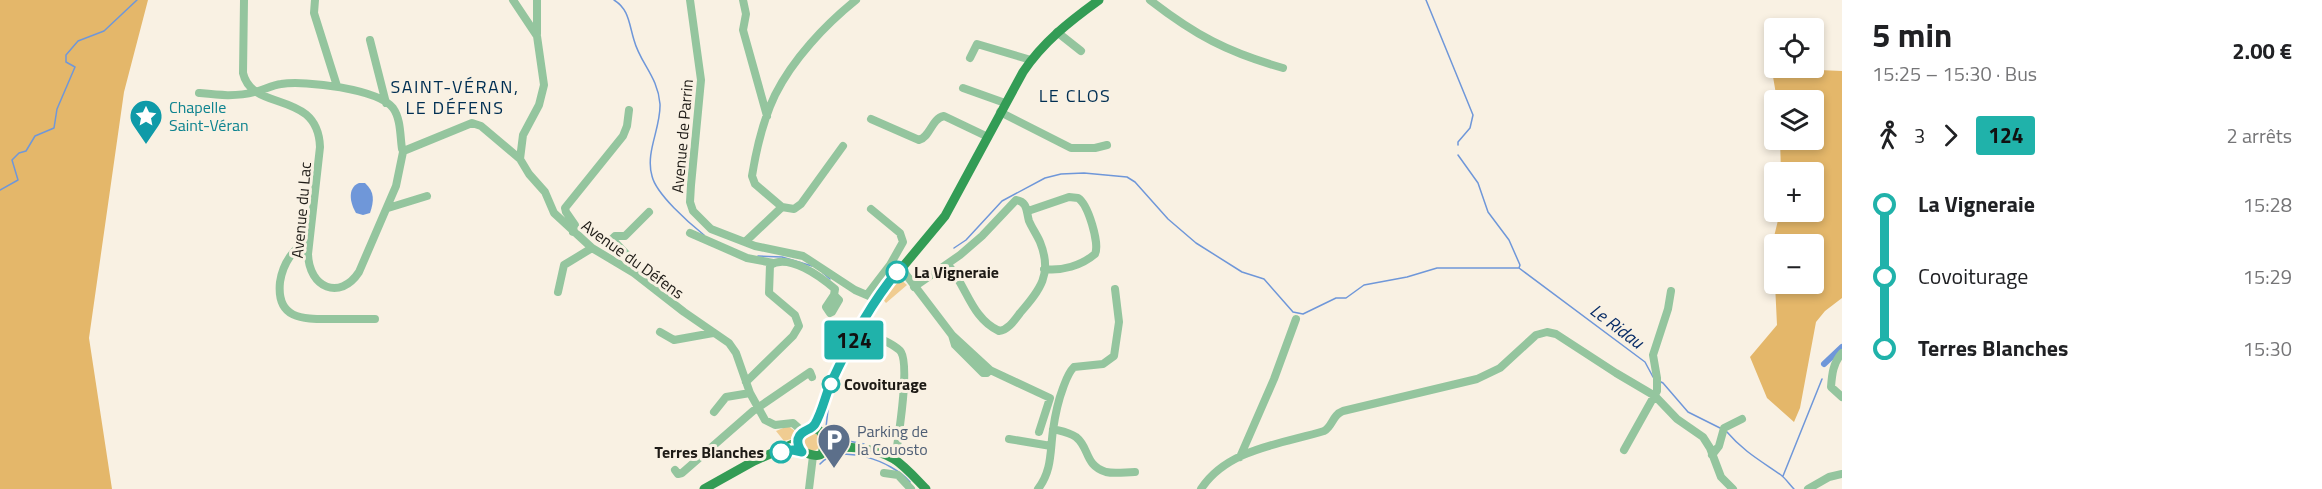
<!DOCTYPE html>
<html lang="fr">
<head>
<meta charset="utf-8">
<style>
	:root { --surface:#fff; --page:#f6f6f6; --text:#202124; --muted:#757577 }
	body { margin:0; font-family:"Titillium Web",sans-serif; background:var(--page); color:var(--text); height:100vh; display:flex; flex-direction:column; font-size:22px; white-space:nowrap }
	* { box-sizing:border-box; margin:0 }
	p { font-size:20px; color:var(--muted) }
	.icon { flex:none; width:33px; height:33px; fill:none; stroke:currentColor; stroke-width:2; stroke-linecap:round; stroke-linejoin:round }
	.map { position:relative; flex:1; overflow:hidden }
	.side { display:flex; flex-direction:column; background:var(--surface); width:480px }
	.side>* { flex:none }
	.badge { padding:0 12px; border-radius:4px; font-size:21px; line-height:39px }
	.tools { position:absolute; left:1764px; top:18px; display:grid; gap:12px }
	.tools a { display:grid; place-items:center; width:60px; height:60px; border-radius:6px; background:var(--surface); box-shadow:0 3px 9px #0003; font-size:30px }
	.map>.badge { position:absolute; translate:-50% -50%; box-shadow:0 0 0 3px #fff }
	.legs { display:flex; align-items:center; gap:9px; height:66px; padding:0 30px; font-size:20px }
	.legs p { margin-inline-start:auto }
	.head { display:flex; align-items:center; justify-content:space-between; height:102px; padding:0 30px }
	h1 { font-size:33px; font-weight:700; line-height:45px }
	ul { padding:0 30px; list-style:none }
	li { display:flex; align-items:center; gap:21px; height:72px; font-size:22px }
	li i { display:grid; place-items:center; width:9px; height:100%; margin:0 8px; background:currentColor }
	li i::after { content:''; width:15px; height:15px; margin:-8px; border:4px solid; border-radius:50%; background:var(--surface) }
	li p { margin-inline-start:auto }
	li:first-child i { background:linear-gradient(#0000 50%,currentColor 0) }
	li:last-child i { background:linear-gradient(currentColor 50%,#0000 0) }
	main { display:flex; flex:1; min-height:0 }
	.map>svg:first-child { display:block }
</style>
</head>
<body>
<main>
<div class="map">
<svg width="1842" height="489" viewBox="0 0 1842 489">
	<rect width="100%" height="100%" fill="#f9f1e3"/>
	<path fill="#f0cc91" d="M898 277 907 285 886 303 881 297Z
		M788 426 795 431 791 439 784 441 776 431Z
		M803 442a9 9 0 1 1 18 0a9 9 0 1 1-18 0Z"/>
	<path fill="#e4b76a" d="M0 0H148L124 92 89 338 112 489H0Z
		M1771 65 1774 66V68L1842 71V298L1825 311 1816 322 1800 408 1794 422 1767 398 1750 357 1777 325 1775 284H1814V244H1774V283L1771 249 1780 212H1814V172H1781L1780 140H1814V100H1777Z"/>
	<path fill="#6f97d9" d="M359 183H365C375 192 374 201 370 213L363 215 356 213C350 203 347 188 359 183Z"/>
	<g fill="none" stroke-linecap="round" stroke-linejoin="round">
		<path stroke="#6f97d9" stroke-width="1.5" d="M614 0C629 9 629 24 634 40 640 63 658 77 660 104 661 128 645 152 652 176 656 194 689 223 704 235
			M1426 0 1473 115 1470 128 1458 142V145
			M1458 155 1478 183 1488 212 1509 240 1520 265 1519 268 1645 362 1653 377
			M0 190 18 180 12 160 19 153 26 151 35 136 54 128 57 109 75 67 66 62V55L78 41 104 31 137 0
			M954 248 966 240 1002 201 1045 178 1061 174 1084 173 1127 177 1135 182 1168 219 1196 243 1242 272 1264 279 1293 312 1303 314 1336 298H1346L1364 285 1407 277 1437 268H1519
			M758 256 782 257 812 266
			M823 273 830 279
			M1659 381 1663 383 1688 412 1720 428
			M828 410 826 427 833 438 864 444
			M1727 432C1743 451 1761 461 1781 475 1786 479 1790 485 1794 489
			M820 464C840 442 892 461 910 482
			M1783 476 1822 379"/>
		<path stroke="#6f97d9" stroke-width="6" d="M1824 364 1842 347"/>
		<path stroke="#94c59e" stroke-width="8" d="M244 0 243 73C252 113 318 89 320 147L308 254C309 288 340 301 359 272L396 186 403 152
			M315 0 314 13 337 86
			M513 0 537 36 544 85 539 105 523 135 520 159 529 174 545 192 554 213 592 248 634 273 684 312 729 343 736 353 750 393 765 420 775 425 793 423 803 432
			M537 0V34
			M690 0 701 80 691 185 690 202 693 211 711 229 755 246 803 256 855 290 876 299
			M743 0 746 14 743 30 767 116
			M1150 0C1195 35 1227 52 1283 68
			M1057 32 1081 51
			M370 40 386 103
			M970 58 977 44 1031 60
			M963 88 1005 103
			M199 93C218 95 236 97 255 92 264 90 272 85 281 84 305 80 378 89 393 108 401 119 400 136 402 149
			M1000 112 1071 148H1095L1107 145
			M871 119 919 140C931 136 931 119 944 116L988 137
			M406 150 472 123 481 126 520 159
			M782 207 794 209 801 204 843 146
			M388 208 427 196
			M1028 211 1069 197 1078 198C1088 204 1100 244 1095 254 1081 266 1062 271 1044 269
			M573 232 575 225 566 212 565 208 623 136 627 126 629 110
			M690 233 747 258 773 263
			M309 237C294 249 283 262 280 282 276 321 305 319 333 319 347 319 361 319 375 319
			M745 242 782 207 755 184 752 176C756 151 764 118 775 95 793 59 825 25 856 0
			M901 268 952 335 990 370 1050 398 1039 432
			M634 273 633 261 612 239 615 236H625L649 212
			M914 287 960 255 982 236 1016 200C1028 202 1026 211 1029 221 1032 228 1037 235 1040 242 1053 274 1040 290 1020 313 1014 321 1008 330 999 331 971 318 967 286 948 265
			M558 292 564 265 592 248
			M867 295 890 265 903 242 900 233 871 209
			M860 329C869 334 896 344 901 352 910 367 898 440 895 460
			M660 332 674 340 713 333
			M952 335 955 345 983 373H987L990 370
			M1842 353C1833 363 1832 374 1831 387L1842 397
			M746 382 793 336 799 326 795 315 769 293 770 265C789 253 821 277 835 289L834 295 826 307 830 313 832 312 839 300 834 295
			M714 412 726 397 750 393
			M1053 429C1061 431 1069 432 1076 437 1090 448 1084 465 1106 472 1115 474 1126 472 1135 472
			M1009 439 1051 446
			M1624 450 1657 391V378L1653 355 1668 309 1671 291
			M1712 455 1719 446 1724 428 1742 419
			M1240 457 1274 379 1296 319
			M675 470 678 474 682 473 753 411 810 372 812 377
			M884 473 898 475 911 489
			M809 489 813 456
			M1038 489C1052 471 1050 452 1053 430 1055 416 1058 401 1063 388 1066 380 1068 373 1074 367L1103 364 1114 356 1119 322 1115 289
			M1201 489C1227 449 1281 444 1324 431 1333 426 1332 415 1343 411L1477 379 1500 368 1536 335 1547 332 1556 334 1616 373 1655 396 1677 419 1703 437 1710 448 1721 477 1733 489
			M1808 489 1829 477 1842 474"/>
		<path stroke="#339c55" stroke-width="9" d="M811 428 816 422 831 384 876 299 945 216 1023 72C1043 42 1070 21 1099 0
			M823 450C844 444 875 448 894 459 906 467 916 479 926 489
			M704 489 754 461 793 444 806 430 811 428 819 430 826 440C825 466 808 452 797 450 789 449 779 452 771 454"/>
	</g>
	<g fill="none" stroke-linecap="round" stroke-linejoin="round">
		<defs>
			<path id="line-1" d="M781 452 793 450 802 452C799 448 797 444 798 439 801 429 811 431 815 424 822 412 825 397 830 385 848 346 869 305 897 272"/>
		</defs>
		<use href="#line-1" stroke="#fff" stroke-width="14"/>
		<use href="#line-1" stroke="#20b2aa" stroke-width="9"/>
	</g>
	<defs>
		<symbol id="sight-pin" viewBox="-11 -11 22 30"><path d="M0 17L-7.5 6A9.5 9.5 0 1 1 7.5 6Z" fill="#0f9aa8" stroke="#f9f1e3"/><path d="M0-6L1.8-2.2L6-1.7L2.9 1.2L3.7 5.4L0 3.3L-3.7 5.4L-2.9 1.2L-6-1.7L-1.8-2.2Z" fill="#fff"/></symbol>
		<symbol id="parking-pin" viewBox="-11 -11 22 30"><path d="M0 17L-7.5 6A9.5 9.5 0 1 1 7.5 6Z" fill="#5c6f8a" stroke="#f9f1e3"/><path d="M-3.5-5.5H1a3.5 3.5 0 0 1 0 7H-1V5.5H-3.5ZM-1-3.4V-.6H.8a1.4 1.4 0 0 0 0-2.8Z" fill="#fff"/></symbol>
	</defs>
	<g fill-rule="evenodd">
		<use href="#sight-pin" x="127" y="97" width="38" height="52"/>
		<use href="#parking-pin" x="815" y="421" width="38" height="52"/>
	</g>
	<g fill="#fff" stroke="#20b2aa" stroke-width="3">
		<circle cx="897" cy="272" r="10"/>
		<circle cx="831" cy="384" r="8"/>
		<circle cx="781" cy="452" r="10"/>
	</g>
	<g text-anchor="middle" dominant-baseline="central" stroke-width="6" stroke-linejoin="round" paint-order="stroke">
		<g font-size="16" fill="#0d838f" stroke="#f9f1e3" text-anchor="start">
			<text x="169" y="107">Chapelle<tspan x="169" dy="18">Saint-Véran</tspan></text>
		</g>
		<g font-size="16" fill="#1e1b16" stroke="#f9f1e3">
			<text transform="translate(682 136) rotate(-85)">Avenue de Parrin</text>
			<text transform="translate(301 210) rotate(-85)">Avenue du Lac</text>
			<text transform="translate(633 259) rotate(36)">Avenue du Défens</text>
		</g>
		<g font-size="16" font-weight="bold" fill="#1e1b16" stroke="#f9f1e3" text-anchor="start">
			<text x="914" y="272">La Vigneraie</text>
			<text x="844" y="384">Covoiturage</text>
			<text x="764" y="452" text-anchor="end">Terres Blanches</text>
		</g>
		<g font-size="16" fill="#4e5e75" stroke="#f9f1e3" text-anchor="start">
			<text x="857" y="431">Parking de<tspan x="857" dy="18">la Couosto</tspan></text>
		</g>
		<g font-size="18" letter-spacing="1.5" fill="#002f53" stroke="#f9f1e3">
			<text x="455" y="86">SAINT-VÉRAN,<tspan x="455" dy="21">LE DÉFENS</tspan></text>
			<text x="1075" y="95">LE CLOS</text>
		</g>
		<g font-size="18" font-style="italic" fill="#092d67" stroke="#f9f1e3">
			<text transform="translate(1617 326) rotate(37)">Le Ridau</text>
		</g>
	</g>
</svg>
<div class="tools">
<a><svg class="icon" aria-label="locate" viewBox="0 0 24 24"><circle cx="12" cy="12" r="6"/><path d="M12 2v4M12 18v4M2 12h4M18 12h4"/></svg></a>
<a><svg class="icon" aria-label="layers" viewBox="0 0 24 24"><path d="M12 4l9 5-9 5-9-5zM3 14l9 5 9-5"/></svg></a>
<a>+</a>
<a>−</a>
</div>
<b class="badge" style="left:854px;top:340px;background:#20b2aa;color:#111">124</b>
</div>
<section class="side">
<div class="head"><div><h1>5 min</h1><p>15:25 – 15:30 · Bus</p></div><b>2.00 €</b></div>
<div class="legs"><svg class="icon" aria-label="walk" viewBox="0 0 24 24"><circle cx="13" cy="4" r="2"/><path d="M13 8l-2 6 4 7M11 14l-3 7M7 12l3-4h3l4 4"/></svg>3<svg class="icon" aria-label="forward" viewBox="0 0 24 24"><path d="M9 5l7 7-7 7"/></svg><b class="badge" style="background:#20b2aa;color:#111">124</b><p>2 arrêts</p></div>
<ul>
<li><i style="color:#20b2aa"></i><b>La Vigneraie</b><p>15:28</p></li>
<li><i style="color:#20b2aa"></i><span>Covoiturage</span><p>15:29</p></li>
<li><i style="color:#20b2aa"></i><b>Terres Blanches</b><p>15:30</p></li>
</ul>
</section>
</main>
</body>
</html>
